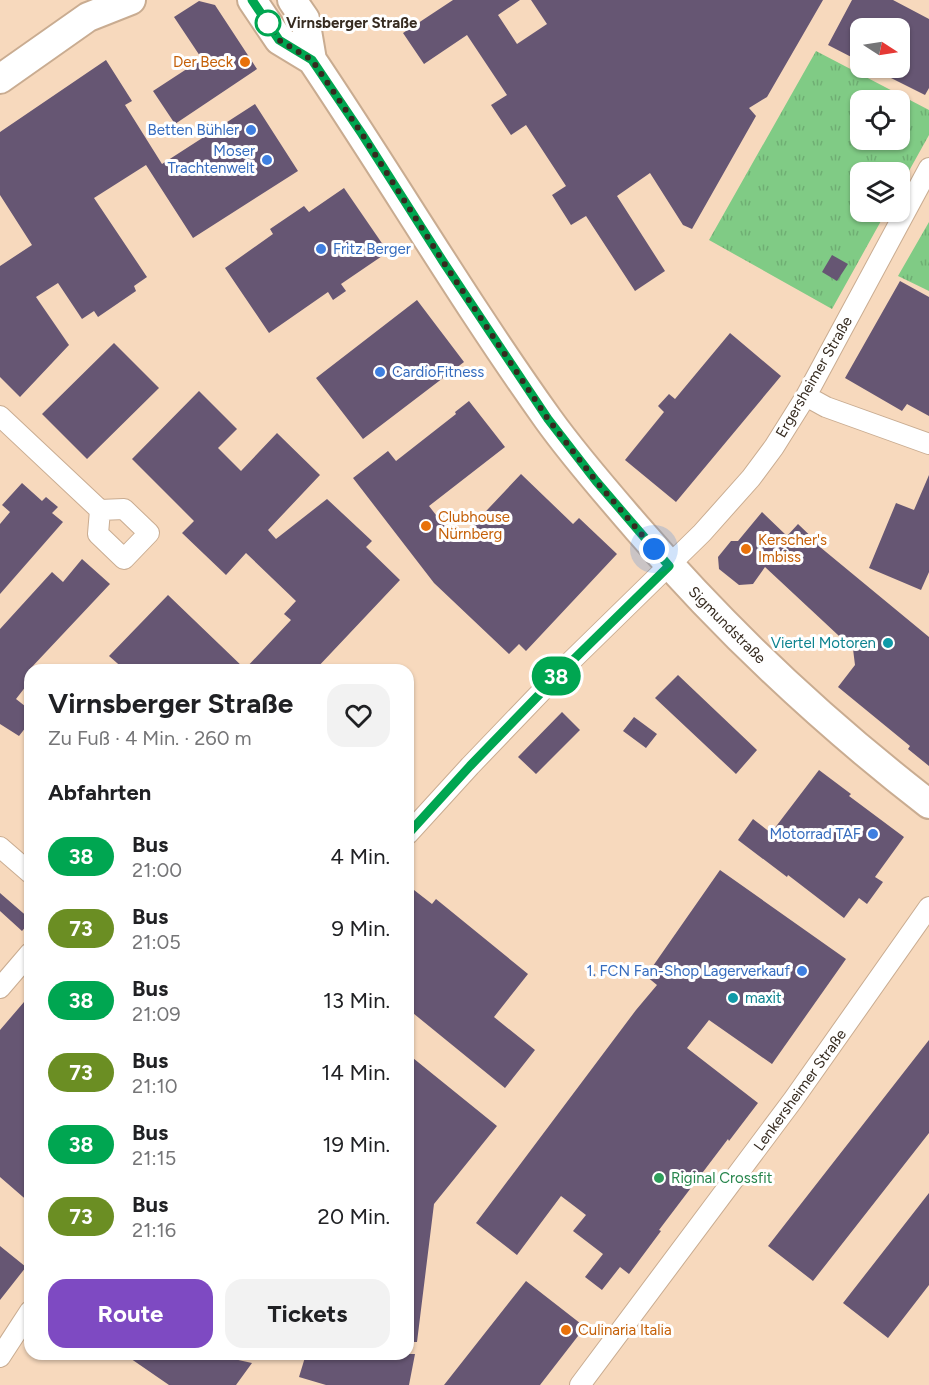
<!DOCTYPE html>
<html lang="de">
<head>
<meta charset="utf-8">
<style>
	:root { --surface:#fff; --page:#f2f2f2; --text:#202124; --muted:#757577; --accent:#7e4ac2 }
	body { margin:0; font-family:Figtree,sans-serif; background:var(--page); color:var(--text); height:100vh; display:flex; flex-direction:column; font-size:22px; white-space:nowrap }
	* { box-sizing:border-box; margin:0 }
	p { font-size:20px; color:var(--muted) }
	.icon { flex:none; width:33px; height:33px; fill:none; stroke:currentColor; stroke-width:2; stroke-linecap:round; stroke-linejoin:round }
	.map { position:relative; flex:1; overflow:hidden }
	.panel { position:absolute; left:24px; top:664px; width:390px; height:696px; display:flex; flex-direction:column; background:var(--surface); border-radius:18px; box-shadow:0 2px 4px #0004 }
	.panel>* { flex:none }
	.badge { padding:0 12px; border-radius:20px; font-size:21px; line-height:39px }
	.needle { width:39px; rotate:102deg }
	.fabs { position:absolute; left:850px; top:18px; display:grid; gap:12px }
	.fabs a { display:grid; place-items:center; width:60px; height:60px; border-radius:12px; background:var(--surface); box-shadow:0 2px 4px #0004; font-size:30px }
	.you { position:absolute; width:30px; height:30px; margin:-15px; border:4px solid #fff; border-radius:50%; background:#1a73e8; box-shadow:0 0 0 9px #1a73e833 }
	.map>.badge { position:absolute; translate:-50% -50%; box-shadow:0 0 0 3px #fff }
	h2 { padding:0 24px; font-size:22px; line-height:54px }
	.round { display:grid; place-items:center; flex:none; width:63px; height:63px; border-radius:18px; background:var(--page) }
	.overview { display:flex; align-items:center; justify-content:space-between; height:102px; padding:0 24px }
	h1 { font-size:28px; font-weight:700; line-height:45px }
	.button { display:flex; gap:12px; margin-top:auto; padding:12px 24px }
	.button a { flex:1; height:69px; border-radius:18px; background:var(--accent); color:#fff; font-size:24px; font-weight:700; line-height:69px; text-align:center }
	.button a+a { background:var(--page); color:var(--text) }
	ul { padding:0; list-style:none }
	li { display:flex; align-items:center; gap:18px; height:72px; padding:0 24px }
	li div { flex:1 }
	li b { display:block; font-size:22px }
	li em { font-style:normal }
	li .badge { min-width:66px; font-weight:700; text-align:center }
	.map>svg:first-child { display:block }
</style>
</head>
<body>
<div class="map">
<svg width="929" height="1385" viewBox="0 0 929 1385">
	<defs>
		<pattern id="grass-tufts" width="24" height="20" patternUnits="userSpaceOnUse" patternTransform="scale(1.5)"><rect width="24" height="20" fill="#80cb85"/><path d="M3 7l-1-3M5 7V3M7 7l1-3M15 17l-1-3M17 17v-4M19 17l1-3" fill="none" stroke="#6fae73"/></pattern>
	</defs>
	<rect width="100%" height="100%" fill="#f7d9bd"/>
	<path fill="url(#grass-tufts)" fill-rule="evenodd" d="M816 51 929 110V135L900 187V172H861V212H886L832 309 709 240ZM861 100H900V140H861Z
		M929 222V291L898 276Z"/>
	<path fill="#665673" d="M453 0H520L498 15 517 44 547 24 531 0H823L767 97 749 108 756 116 692 229 683 225 650 173 617 196 665 271 635 291 586 216 571 225 552 195 566 186 526 125 511 135 491 105 507 95 467 35 424 64 403 33Z
		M852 0H893L929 19V88L925 95 871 68H900V28H861V62L828 45Z
		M199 1 215 5 257 69 175 124 153 91 202 59 174 17Z
		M106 60 132 101 125 105 162 164 255 104 298 171 193 238 146 165 94 198 147 277 134 286 136 291 98 317 94 311 82 319 58 283 36 297 69 345 20 397 0 377V266L32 245 0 195V132Z
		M344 188 388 252 341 284 346 291 333 300 328 292 269 333 225 268 273 234 270 229 304 206 309 212Z
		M832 255 848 264 837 281 822 272Z
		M900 281 929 297V416L907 404 902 411 845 378Z
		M417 300 464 362 363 439 316 378Z
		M730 333 781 376 676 502 625 460 664 412 658 406 669 394 675 399Z
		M114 343 159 388 87 459 42 414Z
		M199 391 237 429 218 448 241 471 277 433 320 475 268 530 276 539 327 499 372 541 366 547 400 580 315 670H125L109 656 168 595 245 669 291 620 284 614 296 601 246 553 226 575 182 533 194 521 132 459Z
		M469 401 505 447 429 506 457 542 521 474 573 524 579 518 617 554 526 651 519 644 509 654 434 583 353 478 388 451 396 461 456 414 455 412Z
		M929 475V572L921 590 869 568 896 503 914 510Z
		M22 483 42 501 46 497 58 507 52 513 63 522 0 594V524L10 512 2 505Z
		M762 512 787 536 798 524 821 546 820 547 929 637V766L908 749 910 746 838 687 855 665 853 649 765 567 753 584 739 585 719 569 718 557 731 541H738Z
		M82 559 110 584 30 669V681L16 699 30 710V722L19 736 0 724V629L52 572 63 582Z
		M678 675 757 750 736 774 655 698Z
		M562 712 580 730 536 774 518 757Z
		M634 717 657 734 646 748 623 731Z
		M819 770 851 794 849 796 904 837 875 877 883 882 867 904 859 898 844 918 788 875 787 877 738 840 753 819 771 833Z
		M720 870 846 959 772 1064 709 1020 687 1048 758 1103 729 1141 728 1139 659 1230 661 1231 629 1274 620 1267 602 1290 585 1277 603 1254 573 1231 586 1215 561 1196 517 1255 476 1223 636 1010 657 985 646 976Z
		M414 890 432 904 436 899 528 974 494 1017 535 1050 505 1088 408 1009V898Z
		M0 893 30 919V922L22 931 0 911Z
		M30 995V1203L0 1177V1030Z
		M929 1040V1133L813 1281 768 1246Z
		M408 1054 497 1126 434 1204 417 1342H408Z
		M929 1193V1285L888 1338 843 1303Z
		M0 1246 26 1267 0 1300Z
		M526 1281 585 1327 540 1385H444Z
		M124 1354H211L252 1363 236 1385H169Z
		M306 1354H415L409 1385H326L299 1377Z"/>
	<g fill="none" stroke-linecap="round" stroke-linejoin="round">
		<defs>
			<path id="minor" d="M806 396 826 407 929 444
				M0 416 100 510 124 509 149 533 124 559 98 534 100 510
				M408 834 470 766 565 667 702 533 751 478 774 447 806 396 929 168
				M0 847 30 873
				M0 988 30 953
				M0 1357 30 1311
				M580 1385 793 1100 929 907"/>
			<path id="secondary" d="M252 0 279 40 312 60
				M292 0 305 19 312 60C392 179 465 303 548 419 576 458 607 493 638 529 725 630 823 722 929 804
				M0 79 88 17 131 0"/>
		</defs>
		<use href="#minor" stroke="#c9ac91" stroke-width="22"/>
		<use href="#secondary" stroke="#c9ac91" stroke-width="32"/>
		<use href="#minor" stroke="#fff" stroke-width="20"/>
		<use href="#secondary" stroke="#fff" stroke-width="28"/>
	</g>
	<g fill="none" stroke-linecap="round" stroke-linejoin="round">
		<defs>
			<path id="line" d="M252 0 279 40 312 60 362 134 444 263 548 419 596 481 669 566 565 668 470 766 408 834"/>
		</defs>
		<use href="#line" stroke="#fff" stroke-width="14"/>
		<use href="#line" stroke="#00a651" stroke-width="9"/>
		<path stroke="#362b20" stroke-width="6" stroke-dasharray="0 10.8" d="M268 23 279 40 312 60 362 134 444 263 548 419 596 481 654 549"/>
	</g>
	<circle fill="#fff" stroke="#00a651" stroke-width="3" cx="268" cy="23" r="12"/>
	<g fill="#e8710a" stroke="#fff" stroke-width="2">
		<circle cx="245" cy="62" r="6"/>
		<circle cx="426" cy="526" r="6"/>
		<circle cx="746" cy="549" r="6"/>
		<circle cx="566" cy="1330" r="6"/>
	</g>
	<g fill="#3f7fe0" stroke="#fff" stroke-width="2">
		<circle cx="251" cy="130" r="6"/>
		<circle cx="267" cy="160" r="6"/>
		<circle cx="321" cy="249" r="6"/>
		<circle cx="380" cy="372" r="6"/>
		<circle cx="873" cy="834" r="6"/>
		<circle cx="802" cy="971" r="6"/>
	</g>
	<g fill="#0f9aa8" stroke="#fff" stroke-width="2">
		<circle cx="888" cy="643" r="6"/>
		<circle cx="733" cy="998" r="6"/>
	</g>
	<circle fill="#2e9e5b" stroke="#fff" stroke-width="2" cx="659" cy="1178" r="6"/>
	<g text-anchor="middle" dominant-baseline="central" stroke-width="6" stroke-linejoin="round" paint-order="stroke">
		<g font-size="15" font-weight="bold" fill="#362b20" stroke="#fff" text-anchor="start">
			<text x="286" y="23">Virnsberger Straße</text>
		</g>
		<g font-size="15" fill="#c56008" stroke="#fff" text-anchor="start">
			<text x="233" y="62" text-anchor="end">Der Beck</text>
			<text x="438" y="517">Clubhouse<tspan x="438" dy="17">Nürnberg</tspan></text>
			<text x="758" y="540">Kerscher's<tspan x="758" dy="17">Imbiss</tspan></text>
			<text x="578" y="1330">Culinaria Italia</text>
		</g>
		<g font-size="15" fill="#366cbe" stroke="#fff" text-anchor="end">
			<text x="239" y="130">Betten Bühler</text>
			<text x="255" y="151">Moser<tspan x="255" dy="17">Trachtenwelt</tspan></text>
			<text x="333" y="249" text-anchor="start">Fritz Berger</text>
			<text x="392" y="372" text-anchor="start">CardioFitness</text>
			<text x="861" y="834">Motorrad TAF</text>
			<text x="790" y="971">1. FCN Fan-Shop Lagerverkauf</text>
		</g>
		<g font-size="15" fill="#362b20" stroke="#fff">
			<text transform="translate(814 377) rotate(-60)">Ergersheimer Straße</text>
			<text transform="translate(727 625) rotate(45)">Sigmundstraße</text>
			<text transform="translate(800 1090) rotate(-54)">Lenkersheimer Straße</text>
		</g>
		<g font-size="15" fill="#0d838f" stroke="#fff" text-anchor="end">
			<text x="876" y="643">Viertel Motoren</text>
			<text x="745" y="998" text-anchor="start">maxit</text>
		</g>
		<g font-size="15" fill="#27864d" stroke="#fff" text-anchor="start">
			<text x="671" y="1178">Riginal Crossfit</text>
		</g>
	</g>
</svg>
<div class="fabs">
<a><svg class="needle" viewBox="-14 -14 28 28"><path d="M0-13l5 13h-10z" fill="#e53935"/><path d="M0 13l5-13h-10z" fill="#757577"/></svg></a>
<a><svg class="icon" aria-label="locate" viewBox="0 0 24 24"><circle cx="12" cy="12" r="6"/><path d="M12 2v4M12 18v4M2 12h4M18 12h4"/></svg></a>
<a><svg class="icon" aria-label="layers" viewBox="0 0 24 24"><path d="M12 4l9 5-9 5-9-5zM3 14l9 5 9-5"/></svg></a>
</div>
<div class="you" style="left:654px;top:549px"></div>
<b class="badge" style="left:556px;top:676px;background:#00a651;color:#fff">38</b>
<section class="panel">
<div class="overview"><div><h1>Virnsberger Straße</h1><p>Zu Fuß · 4 Min. · 260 m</p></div><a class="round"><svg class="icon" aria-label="heart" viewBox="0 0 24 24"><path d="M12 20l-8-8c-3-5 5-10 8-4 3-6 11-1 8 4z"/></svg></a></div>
<h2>Abfahrten</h2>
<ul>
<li><span class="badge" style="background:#00a651;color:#fff">38</span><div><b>Bus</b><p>21:00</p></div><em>4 Min.</em></li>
<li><span class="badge" style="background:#6b8e23;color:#fff">73</span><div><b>Bus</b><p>21:05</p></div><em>9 Min.</em></li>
<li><span class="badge" style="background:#00a651;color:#fff">38</span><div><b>Bus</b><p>21:09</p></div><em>13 Min.</em></li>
<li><span class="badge" style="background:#6b8e23;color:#fff">73</span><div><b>Bus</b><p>21:10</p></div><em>14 Min.</em></li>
<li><span class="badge" style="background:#00a651;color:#fff">38</span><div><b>Bus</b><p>21:15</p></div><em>19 Min.</em></li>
<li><span class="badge" style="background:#6b8e23;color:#fff">73</span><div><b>Bus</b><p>21:16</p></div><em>20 Min.</em></li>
</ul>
<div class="button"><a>Route</a><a>Tickets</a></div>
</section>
</div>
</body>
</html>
